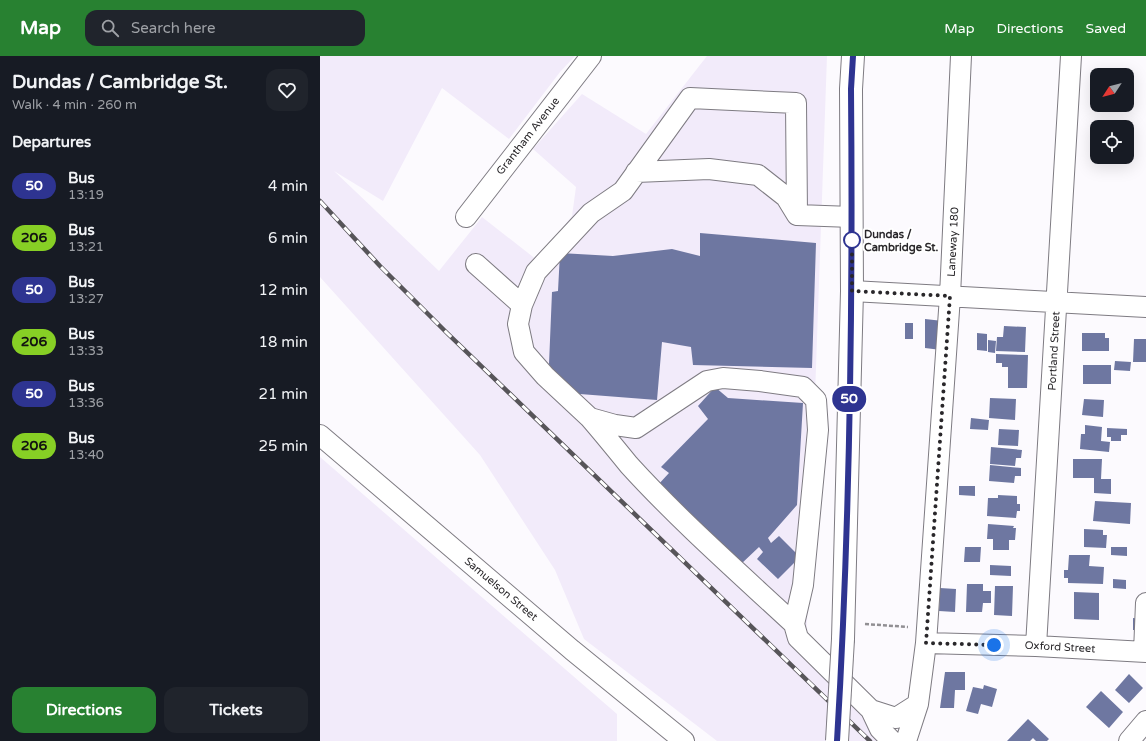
<!DOCTYPE html>
<html lang="en">
<head>
<meta charset="utf-8">
<style>
	:root { --surface:#171b24; --page:#20242c; --text:#f1f3f6; --muted:#9ea1a6; --accent:#288131 }
	body { margin:0; font-family:"Varela Round",sans-serif; background:var(--page); color:var(--text); height:100vh; display:flex; flex-direction:column; font-size:15px; white-space:nowrap }
	* { box-sizing:border-box; margin:0 }
	p { font-size:13px; color:var(--muted) }
	.icon { flex:none; width:22px; height:22px; fill:none; stroke:currentColor; stroke-width:2; stroke-linecap:round; stroke-linejoin:round }
	.map { position:relative; flex:1; overflow:hidden }
	.drawer { display:flex; flex-direction:column; background:var(--surface); width:320px }
	.drawer>* { flex:none }
	.badge { padding:0 8px; border-radius:13px; font-size:14px; line-height:26px }
	.needle { width:26px; rotate:234deg }
	.controls { position:absolute; left:770px; top:12px; display:grid; gap:8px }
	.controls a { display:grid; place-items:center; width:44px; height:44px; border-radius:8px; background:var(--surface); box-shadow:0 4px 16px #0002; font-size:20px }
	.you { position:absolute; width:20px; height:20px; margin:-10px; border:3px solid #fff; border-radius:50%; background:#1a73e8; box-shadow:0 0 0 6px #1a73e833 }
	.map>.badge { position:absolute; translate:-50% -50%; box-shadow:0 0 0 2px #fff }
	h2 { padding:0 12px; font-size:15px; line-height:36px }
	.round { display:grid; place-items:center; flex:none; width:42px; height:42px; border-radius:12px; background:var(--page) }
	.headline { display:flex; align-items:center; justify-content:space-between; height:68px; padding:0 12px }
	h1 { font-size:19px; font-weight:700; line-height:30px }
	.primary-button { display:flex; gap:8px; margin-top:auto; padding:8px 12px }
	.primary-button a { flex:1; height:46px; border-radius:12px; background:var(--accent); color:#fff; font-size:16px; font-weight:700; line-height:46px; text-align:center }
	.primary-button a+a { background:var(--page); color:var(--text) }
	ul { padding:0; list-style:none }
	li { display:flex; align-items:center; gap:12px; height:52px; padding:0 12px }
	li div { flex:1 }
	li b { display:block; font-size:15px }
	li em { font-style:normal }
	li .badge { min-width:44px; font-weight:700; text-align:center }
	header { display:flex; align-items:center; gap:24px; box-sizing:border-box; height:56px; padding:0 20px; background:var(--accent); color:#fff }
	header strong { font-size:19px }
	nav { display:flex; gap:22px; margin-inline-start:auto; font-size:14px }
	.search { width:280px; height:36px; background:var(--page); display:flex; align-items:center; gap:10px; box-sizing:border-box; padding:0 14px; border-radius:12px; color:var(--muted); font-size:15px }
	main { display:flex; flex:1; min-height:0 }
	.map>svg:first-child { display:block }
</style>
</head>
<body>
<header>
<strong>Map</strong>
<div class="search"><svg class="icon" aria-label="search" viewBox="0 0 24 24"><circle cx="10" cy="10" r="6"/><path d="M15 15l6 6"/></svg>Search here</div>
<nav><a>Map</a><a>Directions</a><a>Saved</a></nav>
</header>
<main>
<section class="drawer">
<div class="headline"><div><h1>Dundas / Cambridge St.</h1><p>Walk · 4 min · 260 m</p></div><a class="round"><svg class="icon" aria-label="heart" viewBox="0 0 24 24"><path d="M12 20l-8-8c-3-5 5-10 8-4 3-6 11-1 8 4z"/></svg></a></div>
<h2>Departures</h2>
<ul>
<li><span class="badge" style="background:#2e3491;color:#fff">50</span><div><b>Bus</b><p>13:19</p></div><em>4 min</em></li>
<li><span class="badge" style="background:#87cf25;color:#111">206</span><div><b>Bus</b><p>13:21</p></div><em>6 min</em></li>
<li><span class="badge" style="background:#2e3491;color:#fff">50</span><div><b>Bus</b><p>13:27</p></div><em>12 min</em></li>
<li><span class="badge" style="background:#87cf25;color:#111">206</span><div><b>Bus</b><p>13:33</p></div><em>18 min</em></li>
<li><span class="badge" style="background:#2e3491;color:#fff">50</span><div><b>Bus</b><p>13:36</p></div><em>21 min</em></li>
<li><span class="badge" style="background:#87cf25;color:#111">206</span><div><b>Bus</b><p>13:40</p></div><em>25 min</em></li>
</ul>
<div class="primary-button"><a>Directions</a><a>Tickets</a></div>
</section>
<div class="map">
<svg width="826" height="685" viewBox="0 0 826 685">
	<rect width="100%" height="100%" fill="#fcfafe"/>
	<path fill="#f2ebfa" d="M0 0H255L240 16 189 83 122 32 63 145 14 115 119 215 162 161 217 204 252 160 256 131 213 93 262 38 326 78 387 0H507L486 595 578 685H397L264 583 235 514 160 399 0 221Z
		M0 401 297 658V685H0Z"/>
	<path fill="#6e77a1" d="M380 177 496 187 492 312 373 309 371 291 342 286 337 344 247 337 233 320 229 308 232 236 238 235 240 197 293 200 352 193 380 200Z
		M605 263 623 265 621 294 605 292Z
		M585 267H593V283H585Z
		M684 270 706 271 705 296 676 295 677 281H683Z
		M657 277 667 278V295L657 294Z
		M762 277H785V282H789V295H762Z
		M814 283H826V306H813Z
		M668 284 676 285 675 297 668 296Z
		M676 298 708 299 707 332H688V311H682V307H676Z
		M795 305 811 306 810 315 794 314Z
		M763 309H791V328H763Z
		M395 331 408 342 483 347 477 449 448 482 451 487 459 480 480 501 458 523 437 503 443 496 439 491 420 509 337 430 349 417 341 411 388 363 378 350Z
		M670 342 696 343 695 364 669 362Z
		M764 343 784 344 783 361 762 359Z
		M651 362 669 364 668 374 650 373Z
		M765 369 782 371 781 385 790 386 789 396 760 393 761 378H765Z
		M787 372 807 373V379H801V385H791V381H787Z
		M679 373 699 374 698 390 678 389Z
		M671 391 702 394 701 402H696L695 410 670 408Z
		M753 403H782L781 423H791V438L774 437V422H753Z
		M670 409 701 412V420H695L694 427 669 425Z
		M639 430H655V440L639 439Z
		M678 439 697 440V448H700V455H697L696 462 667 460 668 442H678Z
		M775 445 811 447 810 468 773 465Z
		M668 468 694 470 693 472H696L695 484H689V494H673V483H667Z
		M764 473 783 474V479H787L786 492 764 491Z
		M645 491H661L660 506H644Z
		M791 491H807V500L791 499Z
		M749 499H770L769 510 784 511 783 528 748 527V522H744V514H748Z
		M670 509 691 510V520L670 519Z
		M793 523 806 524V533L793 532Z
		M647 528H663V535H671V547H663L662 556H646Z
		M675 530H693L692 560 674 559Z
		M620 532 636 533 635 556 619 555Z
		M754 536 779 537V564L754 563Z
		M813 562 821 563 820 574H813Z
		M625 616H645V634H635L634 652H620Z
		M809 618 823 632 809 647 795 634Z
		M664 629 677 633 672 651 661 648 658 658 646 655 653 631 663 633Z
		M781 635 803 656 789 672 766 651Z
		M708 663 729 683 727 685H716L713 682 710 685H687Z"/>
	<g fill="none" stroke-linecap="round" stroke-linejoin="round">
		<defs>
			<path id="minor" d="M316 116 389 113 438 119 466 141 477 159
				M146 161 271 0
				M532 161 477 159 476 47 370 42 303 135 271 157 216 216 202 249 198 268 204 296 225 320 270 362 295 369 316 372 387 325 403 322 440 325 483 331 496 344 498 374 483 529 474 568 478 582 551 654 576 662 598 648
				M156 208 202 249
				M532 235 826 251
				M270 362C283 377 296 393 309 409 360 465 418 516 474 568
				M0 379 252 594 364 685
				M606 587 716 590 826 596
				M716 590 751 0
				M824 596 826 547
				M551 654 560 673 572 685
				M586 685 598 648 606 587 630 240 641 0
				M809 685 826 665"/>
			<path id="major" d="M523 583 532 235 531 33 533 0"/>
		</defs>
		<use href="#minor" stroke="#7e7b82" stroke-width="22"/>
		<use href="#major" stroke="#7e7b82" stroke-width="24"/>
		<path stroke="#918f93" stroke-width="2.5" stroke-dasharray="4 2" stroke-linecap="butt" d="M545 568 588 571"/>
		<use href="#minor" stroke="#fff" stroke-width="20"/>
		<use href="#major" stroke="#fff" stroke-width="22"/>
		<defs>
			<path id="rail" d="M0 145 60 210 127 277 550 685"/>
		</defs>
		<use href="#rail" stroke="#575559" stroke-width="4.5"/>
		<use href="#rail" stroke="#fff" stroke-width="3" stroke-dasharray="9" stroke-linecap="butt"/>
		<defs>
			<path id="major-bridge" d="M517 685 523 583"/>
		</defs>
		<use href="#major-bridge" stroke="#7e7b82" stroke-width="24" stroke-linecap="butt"/>
		<use href="#major-bridge" stroke="#fff" stroke-width="22"/>
	</g>
	<g fill="none" stroke-linecap="round" stroke-linejoin="round">
		<defs>
			<path id="line" d="M517 685C530 468 533 251 531 33L533 0"/>
		</defs>
		<use href="#line" stroke="#fff" stroke-width="9"/>
		<use href="#line" stroke="#2e3491" stroke-width="6"/>
		<path stroke="#29272a" stroke-width="4" stroke-dasharray="0 7.2" d="M532 184V235L630 240 606 587 674 589"/>
	</g>
	<circle fill="#fff" stroke="#2e3491" stroke-width="2" cx="532" cy="184" r="8"/>
	<g text-anchor="middle" dominant-baseline="central" stroke-width="4" stroke-linejoin="round" paint-order="stroke">
		<g font-size="11" fill="#29272a" stroke="#fff">
			<text transform="translate(208 80) rotate(-52)">Grantham Avenue</text>
			<text transform="translate(633 186) rotate(-87)">Laneway 180</text>
			<text transform="translate(734 295) rotate(-87)">Portland Street</text>
			<text transform="translate(181 533) rotate(40)">Samuelson Street</text>
			<text transform="translate(740 591) rotate(3)">Oxford Street</text>
		</g>
		<g font-size="11" font-weight="bold" fill="#29272a" stroke="#fff" text-anchor="start">
			<text x="544" y="178">Dundas /<tspan x="544" dy="13">Cambridge St.</tspan></text>
		</g>
	</g>
</svg>
<div class="controls">
<a><svg class="needle" viewBox="-14 -14 28 28"><path d="M0-13l5 13h-10z" fill="#e53935"/><path d="M0 13l5-13h-10z" fill="#9ea1a6"/></svg></a>
<a><svg class="icon" aria-label="locate" viewBox="0 0 24 24"><circle cx="12" cy="12" r="6"/><path d="M12 2v4M12 18v4M2 12h4M18 12h4"/></svg></a>
</div>
<div class="you" style="left:674px;top:589px"></div>
<b class="badge" style="left:529px;top:343px;background:#2e3491;color:#fff">50</b>
</div>
</main>
</body>
</html>
